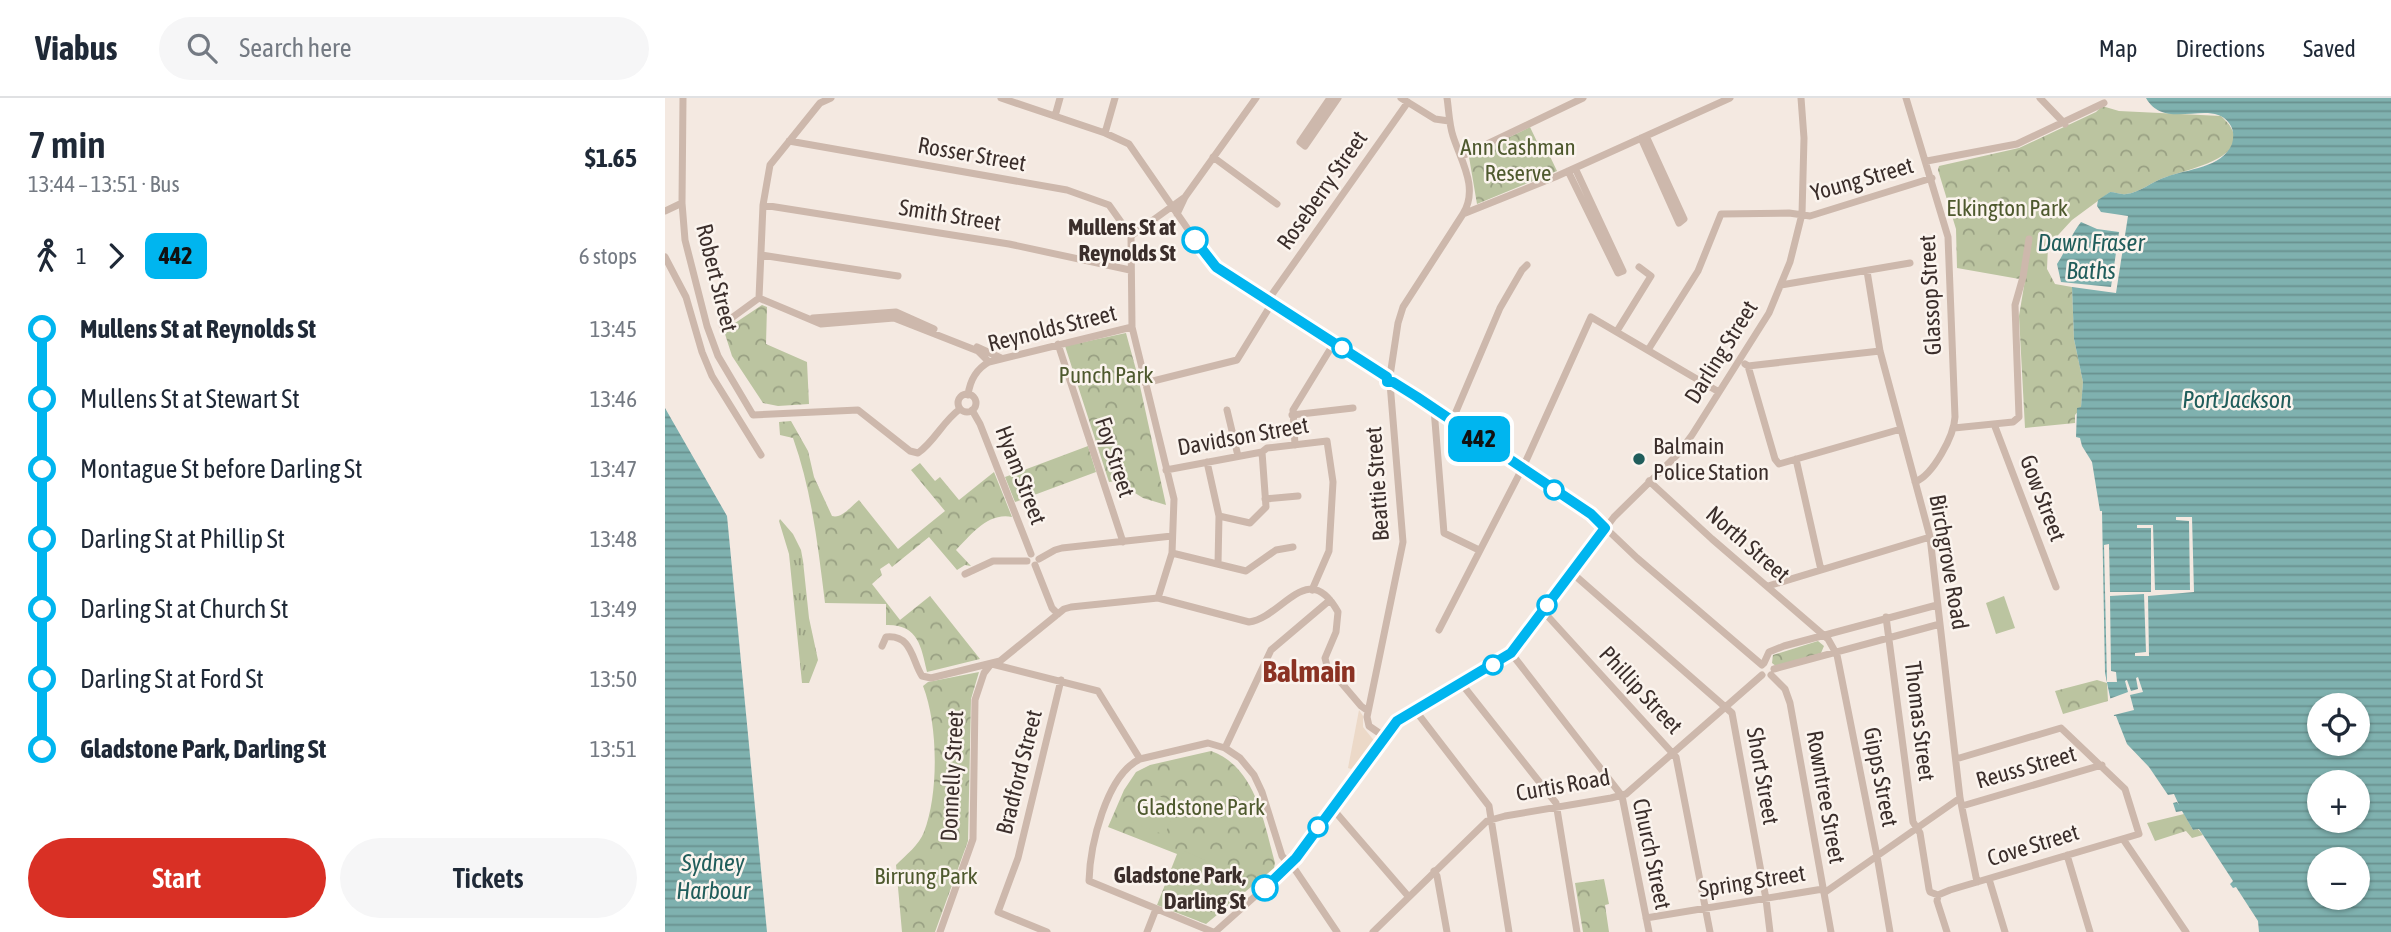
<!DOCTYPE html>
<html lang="en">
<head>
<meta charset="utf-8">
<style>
	:root { --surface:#fff; --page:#f6f6f7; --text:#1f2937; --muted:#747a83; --line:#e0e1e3; --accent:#d93025 }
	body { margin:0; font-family:"Asap Condensed",sans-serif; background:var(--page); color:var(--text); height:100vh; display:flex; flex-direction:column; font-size:26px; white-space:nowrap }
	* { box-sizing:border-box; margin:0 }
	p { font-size:23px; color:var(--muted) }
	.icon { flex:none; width:38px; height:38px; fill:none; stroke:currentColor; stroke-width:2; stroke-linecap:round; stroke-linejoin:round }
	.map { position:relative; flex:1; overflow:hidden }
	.details { display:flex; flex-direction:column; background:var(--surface); width:665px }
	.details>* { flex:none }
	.badge { padding:0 14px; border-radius:10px; font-size:24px; line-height:46px }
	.buttons { position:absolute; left:1642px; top:595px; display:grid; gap:14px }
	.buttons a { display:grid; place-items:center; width:63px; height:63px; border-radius:50%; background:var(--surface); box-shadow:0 2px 5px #0004; font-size:35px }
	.map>.badge { position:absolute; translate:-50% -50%; box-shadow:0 0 0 4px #fff }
	.legs { display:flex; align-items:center; gap:10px; height:77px; padding:0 28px; font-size:23px }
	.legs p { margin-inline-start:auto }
	.summary { display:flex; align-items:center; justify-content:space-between; height:119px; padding:0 28px }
	h1 { font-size:38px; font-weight:600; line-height:52px }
	.action { display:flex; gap:14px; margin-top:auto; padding:14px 28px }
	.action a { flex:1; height:80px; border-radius:42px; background:var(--accent); color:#fff; font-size:28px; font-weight:600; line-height:80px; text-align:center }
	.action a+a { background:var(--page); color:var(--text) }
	ul { padding:0 28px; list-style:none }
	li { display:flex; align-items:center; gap:24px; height:70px; font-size:26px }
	li i { display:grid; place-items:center; width:10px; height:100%; margin:0 9px; background:currentColor }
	li i::after { content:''; width:18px; height:18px; margin:-9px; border:5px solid; border-radius:50%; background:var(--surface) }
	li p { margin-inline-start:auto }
	li:first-child i { background:linear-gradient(#0000 50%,currentColor 0) }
	li:last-child i { background:linear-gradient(currentColor 50%,#0000 0) }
	header { display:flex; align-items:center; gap:42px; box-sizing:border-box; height:98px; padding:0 35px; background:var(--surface); border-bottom:2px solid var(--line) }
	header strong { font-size:33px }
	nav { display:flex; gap:38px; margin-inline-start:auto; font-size:24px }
	.search { width:490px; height:63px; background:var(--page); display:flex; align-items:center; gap:18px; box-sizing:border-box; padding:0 24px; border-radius:38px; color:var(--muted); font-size:26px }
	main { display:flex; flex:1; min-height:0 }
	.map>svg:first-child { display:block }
</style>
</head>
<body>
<header>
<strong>Viabus</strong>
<div class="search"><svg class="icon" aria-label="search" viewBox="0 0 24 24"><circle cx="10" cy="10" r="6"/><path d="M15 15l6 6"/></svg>Search here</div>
<nav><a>Map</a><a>Directions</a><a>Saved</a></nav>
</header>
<main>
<section class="details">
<div class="summary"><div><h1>7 min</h1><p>13:44 – 13:51 · Bus</p></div><b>$1.65</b></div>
<div class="legs"><svg class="icon" aria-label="walk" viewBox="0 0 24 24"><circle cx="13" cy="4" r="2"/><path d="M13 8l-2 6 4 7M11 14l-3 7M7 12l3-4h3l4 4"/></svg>1<svg class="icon" aria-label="forward" viewBox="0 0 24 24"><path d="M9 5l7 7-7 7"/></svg><b class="badge" style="background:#00b5ef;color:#111">442</b><p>6 stops</p></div>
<ul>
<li><i style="color:#00b5ef"></i><b>Mullens St at Reynolds St</b><p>13:45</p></li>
<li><i style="color:#00b5ef"></i><span>Mullens St at Stewart St</span><p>13:46</p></li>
<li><i style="color:#00b5ef"></i><span>Montague St before Darling St</span><p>13:47</p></li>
<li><i style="color:#00b5ef"></i><span>Darling St at Phillip St</span><p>13:48</p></li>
<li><i style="color:#00b5ef"></i><span>Darling St at Church St</span><p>13:49</p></li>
<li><i style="color:#00b5ef"></i><span>Darling St at Ford St</span><p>13:50</p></li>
<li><i style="color:#00b5ef"></i><b>Gladstone Park, Darling St</b><p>13:51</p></li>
</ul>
<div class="action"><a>Start</a><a>Tickets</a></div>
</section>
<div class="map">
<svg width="1726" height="834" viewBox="0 0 1726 834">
	<defs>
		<pattern id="grass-tufts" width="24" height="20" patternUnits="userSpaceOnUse" patternTransform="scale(1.75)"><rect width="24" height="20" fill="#bbc4a0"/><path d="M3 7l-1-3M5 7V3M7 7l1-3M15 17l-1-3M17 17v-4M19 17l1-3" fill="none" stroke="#99a083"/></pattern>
		<pattern id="park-crowns" width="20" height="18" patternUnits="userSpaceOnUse" patternTransform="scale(1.75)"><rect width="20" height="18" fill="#bbc4a0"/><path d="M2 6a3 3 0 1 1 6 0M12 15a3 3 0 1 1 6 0" fill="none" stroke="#99a083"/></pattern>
		<pattern id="water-rules" width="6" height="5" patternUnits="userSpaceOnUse" patternTransform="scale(1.75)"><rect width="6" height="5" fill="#7fb1af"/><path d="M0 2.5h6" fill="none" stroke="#69908f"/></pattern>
	</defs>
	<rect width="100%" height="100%" fill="#f4e9e1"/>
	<path fill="url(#grass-tufts)" d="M115 421 128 436 136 452 138 463 144 520 153 562 144 585H137L124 456 114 423Z"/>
	<path fill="url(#park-crowns)" d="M1437 8 1454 13 1556 18C1599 57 1526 70 1501 79 1488 83 1474 95 1461 96 1456 97 1449 94 1445 94L1407 122 1383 148 1382 171 1390 186 1407 189 1409 241 1418 284 1416 310 1410 317V325L1360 330 1354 218 1360 182 1292 170 1291 131 1273 72 1274 68 1354 50 1431 14Z
		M865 29 875 50 880 48 892 73 812 106 804 59Z
		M97 207 102 209 101 246 142 264 144 306 113 308 98 305 67 258 60 236 70 225Z
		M461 235 473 279 501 407 478 400 451 383 444 384 400 248Z
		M126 323 143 353 149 379 167 418C177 421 186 408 194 402L233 451 280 413 246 372 255 365 270 383 275 379 294 402 329 374 347 419C323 414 306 437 291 452L306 468 300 467 292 472 264 439 227 469 224 465 215 471 217 477 207 486 235 522 265 498 315 561 262 574C256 548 253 526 221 527V506L160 505C153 449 147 393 128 340L115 337 114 324Z
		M423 348 431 374 350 404 340 379Z
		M1153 543 1159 548 1156 555 1112 569 1107 565 1108 557Z
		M314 574 306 601 303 743 270 834H237L231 767C241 757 254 747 259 734 274 695 273 626 258 588L263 584Z
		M1432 582 1442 585 1443 603 1398 616 1390 593Z
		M546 653C591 669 599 725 610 765L609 770 541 826 492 807 512 756 443 729 459 692 471 674 485 667Z
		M1519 716 1528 732 1533 731 1538 737 1527 740 1521 733 1490 743 1482 725Z
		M939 781 944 806 940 807 944 834H918L910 785Z"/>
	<path fill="#bbc4a0" d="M1339 498 1350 530 1331 536 1321 505Z
		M478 692 512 705 500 737 466 724Z
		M519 753 549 766 542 783 512 770Z"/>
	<path fill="#ecd9c8" d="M694 612 698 618V629L711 645 698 663H693L686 671 683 670Z"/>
	<path fill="url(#water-rules)" fill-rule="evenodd" d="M1481 0H1726V834H1594L1593 823 1571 789 1568 790 1565 786 1568 783 1538 737 1534 731 1528 732 1517 713 1511 714 1508 705 1512 704 1514 707 1509 696 1503 697 1484 669 1462 646 1451 618H1449L1440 575 1437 413H1435L1427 364 1417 348 1415 340 1411 339 1412 310 1416 309 1418 284 1409 241 1407 189 1451 195 1463 118 1436 114 1432 108 1433 102 1445 94C1450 94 1456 97 1461 96 1474 95 1488 83 1501 79 1522 71 1557 70 1567 46 1569 39 1569 31 1564 25 1546 0 1500 34 1481 0ZM1654 607H1692V646H1654ZM1654 684H1692V723H1654ZM1654 761H1692V800H1654Z
		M1416 124 1432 131 1454 134 1446 189 1396 184 1392 166C1402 151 1405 138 1416 124Z
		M0 310 62 418 102 834H0Z"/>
	<path fill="#f4e9e1" d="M1511 419H1527L1529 494 1483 498 1484 558H1470V555L1481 554 1479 496 1445 498 1446 573 1451 574 1452 584H1442L1439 447 1444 446 1445 494H1486V430H1472V427H1488L1490 492H1525L1524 423 1511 422Z
		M1473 579 1478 594 1465 597 1469 612 1445 618 1442 605 1444 604V601L1463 594 1460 583 1462 582 1466 593 1473 591 1471 580Z"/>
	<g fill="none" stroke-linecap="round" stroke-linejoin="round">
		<path stroke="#cdb8ac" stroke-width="7" d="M18 0 17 105 20 142 42 228 53 258 88 317 193 312 245 353 253 355C270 343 278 323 295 311
			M336 0 440 35 464 46 547 166 722 279
			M736 0 770 21 784 23
			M1241 0 1283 139 1290 319C1289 338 1268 377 1250 384
			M1375 0 1400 26
			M390 18 395 0
			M440 35 450 0
			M976 40 1014 125 1019 121 981 38
			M124 43 402 92 444 107 466 138
			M635 44 640 48 673 0
			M635 44 665 0
			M797 58 918 0
			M548 59 612 106
			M1262 63 1352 46 1439 5
			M910 70 958 173
			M903 73 953 175 958 173
			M98 107 344 146 465 172
			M0 113 17 105
			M512 116 520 99 591 0
			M798 116 890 79 1065 0
			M96 157 233 178
			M0 159 21 199 37 254 47 278 96 357
			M1202 173 1215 253 1265 439 1295 700 1312 784
			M1116 187 1245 165
			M94 200 156 226 229 220 313 253 324 264
			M603 202 743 4
			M148 220 231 214 269 231
			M57 227 94 200 98 107 105 67 155 5 166 0
			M952 233 986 178 974 169
			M393 246 458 444
			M312 249 336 260
			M983 252 1033 173 1056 116 1124 115 1145 118 1267 80
			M1080 266 1083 268 1215 253
			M1083 268 1110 361 1114 366 1236 331
			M725 278 729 280 728 284 926 416 972 460 1097 567
			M725 278 733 225 738 209 798 116C814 90 796 63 788 38 784 26 784 13 782 0
			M480 285 572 262 607 205
			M293 305a9 9 0 1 1 18 0a9 9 0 1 1-18 0Z
			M303 297C305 282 311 271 324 264L467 229
			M769 311 779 435 814 452
			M307 312 315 326 366 456
			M562 312 573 358
			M627 317 688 310
			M787 323 835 210 857 172 862 167
			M1329 326 1391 489
			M1289 330 1348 324 1354 319 1350 207 1358 179 1364 141
			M630 347 628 312 669 245
			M1131 361 1156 472
			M542 364 554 418 553 466
			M501 372 597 354 602 350 662 343 668 384 664 453 647 492
			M984 383 1047 441 1163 541 1172 557 1212 758 1225 834
			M600 401 633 398
			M554 418 585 425 601 409 597 354
			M507 455 581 473 611 452 628 449
			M374 461 390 452 397 450 507 438
			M370 467 387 510 393 516
			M906 474 1067 615 1101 801 1105 834
			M300 476 328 463H362
			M1103 488 1265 439
			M493 500 507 455 509 401 467 229 466 138 520 99
			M878 513 1011 659 1045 834
			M1221 519 1248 724 1255 735 1264 791 1265 794 1273 797
			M774 532 860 365 926 219 1054 294
			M217 548 221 539C247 536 247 563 257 578L266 580 335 563 399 511 406 509 493 500 584 524C617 520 643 459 673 514L671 534 660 560 662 568 696 608 703 613
			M846 555 957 698 984 834
			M1099 565 1104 554 1119 548 1272 507
			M327 566 433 593 475 661 543 645 560 650 575 660 589 677 597 694 617 758 631 773 672 834
			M1109 571 1275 526
			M1106 577 1120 591 1125 605 1166 834
			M796 585 891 705 912 834
			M750 612 824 708 844 834
			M720 639 704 628 702 619 738 444 725 285 721 280
			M560 650 606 552 665 502
			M475 661C441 677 425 748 424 783L548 834
			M1297 708 1437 667
			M667 710 743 798
			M1458 741 1521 834
			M1402 757 1425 834
			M769 773 772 778 782 834
			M1324 781 1340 834
			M1159 795 1295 700
			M1273 797 1285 792 1474 736 1460 691 1396 630 1291 661
			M1273 797 1272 803 1282 834
			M981 820 1158 791
			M275 834 308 741 310 602 319 575 326 566
			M382 834 333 814 353 760 396 582
			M482 834 491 811
			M550 834 625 767 732 623 846 555 949 419 1012 357 1027 337 1104 215 1125 164 1137 116 1139 40 1136 0
			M708 834 822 723 840 718 946 700 961 696 1097 577"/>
	</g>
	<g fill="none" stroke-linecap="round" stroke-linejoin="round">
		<defs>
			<path id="line-1" d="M530 142 551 169 722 279V284H728L752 299 926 416 940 430 846 555 732 623 631 760 600 790"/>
		</defs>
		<use href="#line-1" stroke="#fff" stroke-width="16"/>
		<use href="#line-1" stroke="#00b5ef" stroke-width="10"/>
	</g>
	<g fill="#fff" stroke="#00b5ef" stroke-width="3.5">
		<circle cx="530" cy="142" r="12"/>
		<circle cx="677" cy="250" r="9"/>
		<circle cx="889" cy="392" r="9"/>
		<circle cx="882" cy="507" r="9"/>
		<circle cx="828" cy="567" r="9"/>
		<circle cx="653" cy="729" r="9"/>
		<circle cx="600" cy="790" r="12"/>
	</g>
	<circle fill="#205d5b" stroke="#fbf4ee" stroke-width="2.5" cx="974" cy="361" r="7"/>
	<g text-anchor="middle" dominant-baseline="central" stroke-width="5" stroke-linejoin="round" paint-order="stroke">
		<g font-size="23" fill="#4e592e" stroke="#fbf4ee">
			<text x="853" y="49">Ann Cashman<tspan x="853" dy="26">Reserve</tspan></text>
			<text x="1342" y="110">Elkington Park</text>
			<text x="441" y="277">Punch Park</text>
			<text x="536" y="709">Gladstone Park</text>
			<text x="261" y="778">Birrung Park</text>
		</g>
		<g font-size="23" fill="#3b2e2b" stroke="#fbf4ee">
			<text transform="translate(307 56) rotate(10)">Rosser Street</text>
			<text transform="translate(1197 81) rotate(-16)">Young Street</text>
			<text transform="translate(657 92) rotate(-55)">Roseberry Street</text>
			<text transform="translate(285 117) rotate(9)">Smith Street</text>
			<text transform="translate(52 180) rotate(76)">Robert Street</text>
			<text transform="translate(1265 197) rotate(-93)">Glassop Street</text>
			<text transform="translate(387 230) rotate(-14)">Reynolds Street</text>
			<text transform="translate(1056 254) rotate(-58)">Darling Street</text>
			<text transform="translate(578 338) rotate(-10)">Davidson Street</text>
			<text transform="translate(450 359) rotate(72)">Foy Street</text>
			<text transform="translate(356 377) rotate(69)">Hyam Street</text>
			<text transform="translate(712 386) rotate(-94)">Beattie Street</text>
			<text transform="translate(1378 400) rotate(69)">Gow Street</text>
			<text transform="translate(1083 446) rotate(41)">North Street</text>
			<text transform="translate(1284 464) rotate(80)">Birchgrove Road</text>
			<text transform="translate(976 592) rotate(47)">Phillip Street</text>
			<text transform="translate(1255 623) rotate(83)">Thomas Street</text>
			<text transform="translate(1361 669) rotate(-16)">Reuss Street</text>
			<text transform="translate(354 674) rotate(-76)">Bradford Street</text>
			<text transform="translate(287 678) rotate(-87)">Donnelly Street</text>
			<text transform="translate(1098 678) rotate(80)">Short Street</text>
			<text transform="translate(1216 679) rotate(79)">Gipps Street</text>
			<text transform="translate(898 687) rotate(-10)">Curtis Road</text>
			<text transform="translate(1161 699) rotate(80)">Rowntree Street</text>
			<text transform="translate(1368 747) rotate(-17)">Cove Street</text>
			<text transform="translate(987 756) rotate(78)">Church Street</text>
			<text transform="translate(1087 783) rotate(-9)">Spring Street</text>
		</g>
		<g font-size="23" font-weight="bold" fill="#3b2e2b" stroke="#fbf4ee" text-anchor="end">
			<text x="511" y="129">Mullens St at<tspan x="511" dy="26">Reynolds St</tspan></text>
			<text x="581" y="777">Gladstone Park,<tspan x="581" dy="26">Darling St</tspan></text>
		</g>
		<g font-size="23" fill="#3b2e2b" stroke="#fbf4ee" text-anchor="start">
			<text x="988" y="348">Balmain<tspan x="988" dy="26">Police Station</tspan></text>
		</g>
		<g font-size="24" font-style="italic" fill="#205d5b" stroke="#fbf4ee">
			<text x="1426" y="144">Dawn Fraser<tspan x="1426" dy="28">Baths</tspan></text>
			<text x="1572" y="301">Port Jackson</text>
			<text x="48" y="764">Sydney<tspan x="48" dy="28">Harbour</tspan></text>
		</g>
		<g font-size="30" font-weight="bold" fill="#8b3223" stroke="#fbf4ee">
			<text x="644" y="573">Balmain</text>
		</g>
	</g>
</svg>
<div class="buttons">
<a><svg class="icon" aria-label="locate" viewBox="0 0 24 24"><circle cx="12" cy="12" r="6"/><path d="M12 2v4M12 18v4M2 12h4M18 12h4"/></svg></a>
<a>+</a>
<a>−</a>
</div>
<b class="badge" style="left:814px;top:341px;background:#00b5ef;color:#111">442</b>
</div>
</main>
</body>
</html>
